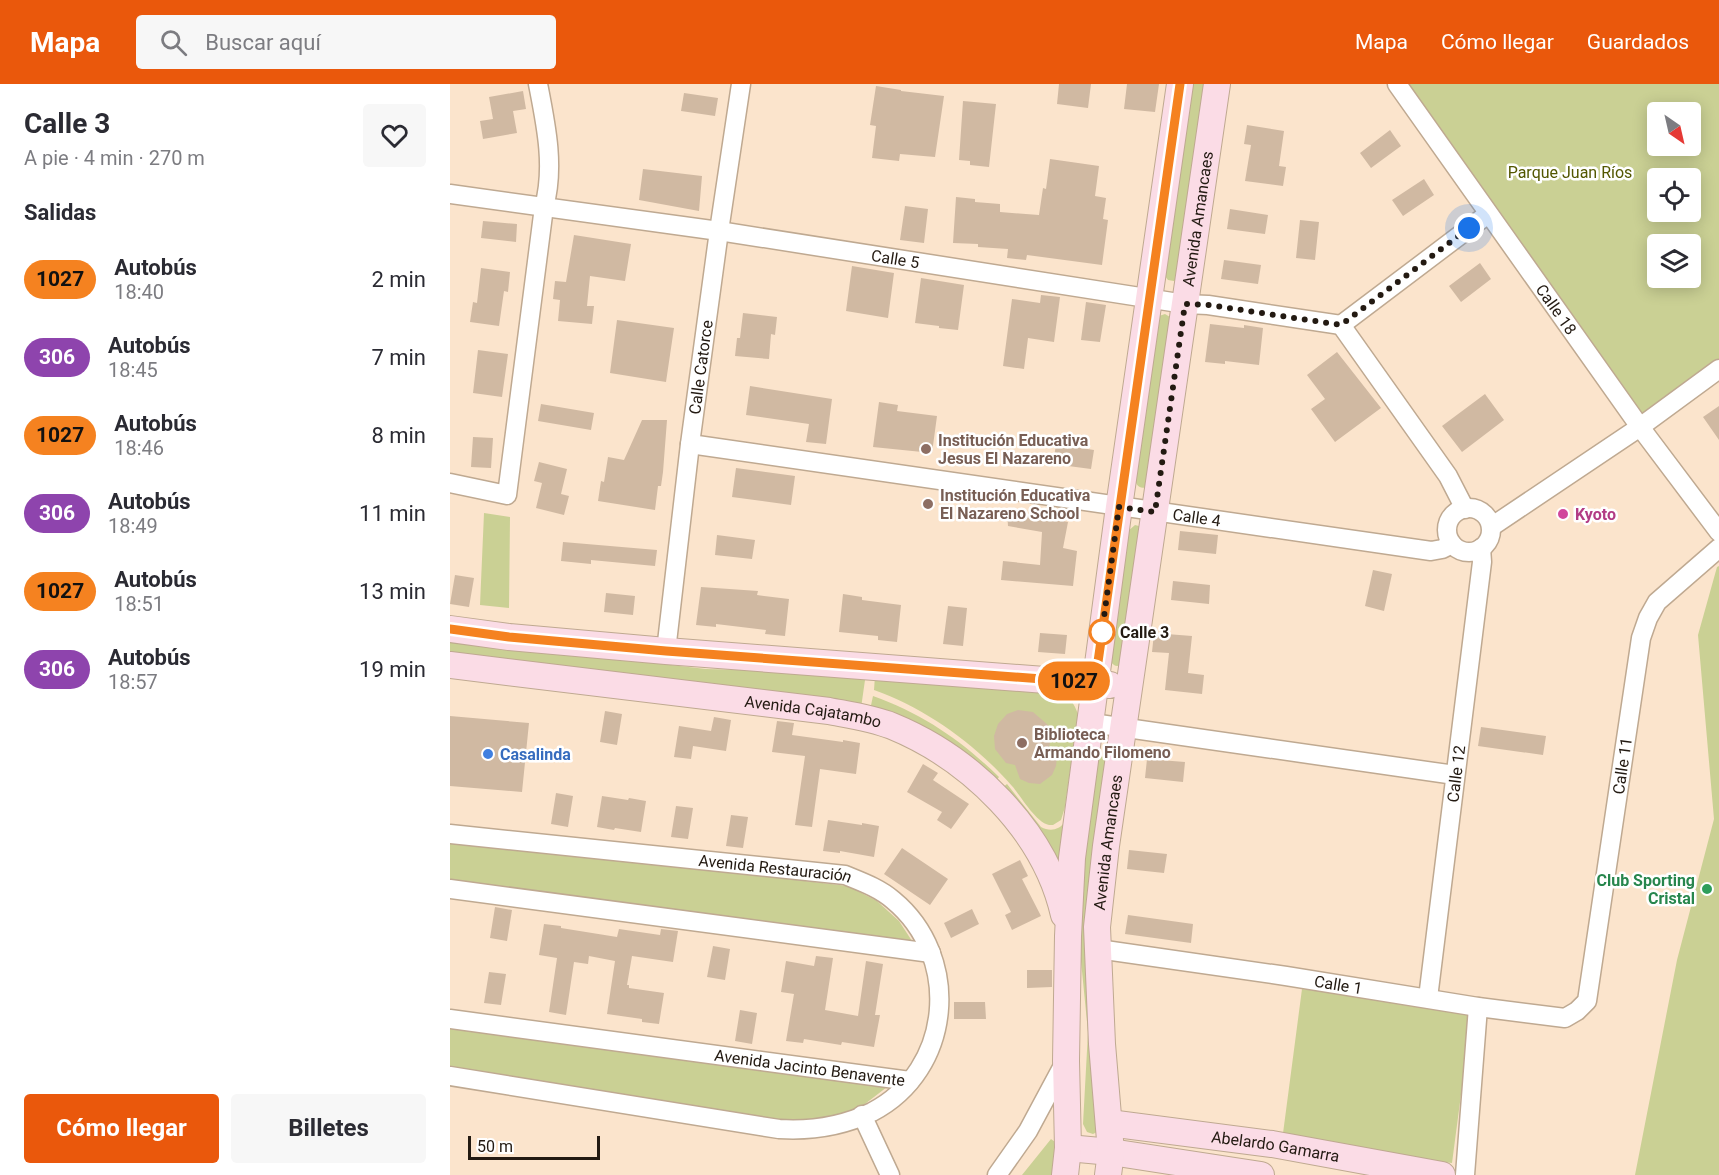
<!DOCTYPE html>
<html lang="es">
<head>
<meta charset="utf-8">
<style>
	:root { --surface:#fff; --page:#f7f7f7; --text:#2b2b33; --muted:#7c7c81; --accent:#ea580c }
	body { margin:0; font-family:Roboto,sans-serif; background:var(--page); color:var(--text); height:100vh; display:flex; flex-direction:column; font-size:22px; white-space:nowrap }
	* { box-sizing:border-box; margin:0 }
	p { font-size:20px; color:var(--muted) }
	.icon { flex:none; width:33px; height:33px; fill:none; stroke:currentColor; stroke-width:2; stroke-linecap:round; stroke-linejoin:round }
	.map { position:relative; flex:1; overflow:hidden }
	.drawer { display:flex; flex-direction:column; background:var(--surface); width:450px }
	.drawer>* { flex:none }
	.badge { padding:0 12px; border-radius:20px; font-size:21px; line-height:39px }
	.needle { width:39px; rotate:146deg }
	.buttons { position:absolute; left:1197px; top:18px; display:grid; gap:12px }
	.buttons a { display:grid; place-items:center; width:54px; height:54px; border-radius:6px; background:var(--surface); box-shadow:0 3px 15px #0003; font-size:30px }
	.scale { position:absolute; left:18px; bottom:15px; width:132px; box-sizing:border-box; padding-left:6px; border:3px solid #231a12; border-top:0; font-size:16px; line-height:21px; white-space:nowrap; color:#231a12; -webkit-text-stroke:4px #fff; paint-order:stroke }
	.you { position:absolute; width:30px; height:30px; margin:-15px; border:4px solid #fff; border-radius:50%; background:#1a73e8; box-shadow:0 0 0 9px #1a73e833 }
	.map>.badge { position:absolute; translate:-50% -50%; box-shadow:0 0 0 3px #fff }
	h2 { padding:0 24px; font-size:22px; line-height:54px }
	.round { display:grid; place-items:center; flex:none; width:63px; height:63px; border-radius:6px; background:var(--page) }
	.headline { display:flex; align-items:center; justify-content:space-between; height:102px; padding:0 24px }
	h1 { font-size:28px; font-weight:700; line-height:45px }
	.button { display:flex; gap:12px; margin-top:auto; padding:12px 24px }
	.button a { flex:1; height:69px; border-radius:6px; background:var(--accent); color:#fff; font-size:24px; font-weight:700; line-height:69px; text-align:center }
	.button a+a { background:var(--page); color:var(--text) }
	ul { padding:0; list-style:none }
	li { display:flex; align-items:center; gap:18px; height:78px; padding:0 24px }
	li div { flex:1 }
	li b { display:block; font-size:22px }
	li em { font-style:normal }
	li .badge { min-width:66px; font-weight:700; text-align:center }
	header { display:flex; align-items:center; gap:36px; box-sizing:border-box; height:84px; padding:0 30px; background:var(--accent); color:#fff }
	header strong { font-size:28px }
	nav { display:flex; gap:33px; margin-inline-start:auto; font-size:21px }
	.search { width:420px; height:54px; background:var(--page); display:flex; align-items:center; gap:15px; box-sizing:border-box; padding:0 21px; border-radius:6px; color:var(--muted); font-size:22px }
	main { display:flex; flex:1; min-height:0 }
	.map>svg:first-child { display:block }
</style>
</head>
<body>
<header>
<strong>Mapa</strong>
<div class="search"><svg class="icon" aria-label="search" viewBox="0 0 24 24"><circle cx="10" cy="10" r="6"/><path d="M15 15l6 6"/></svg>Buscar aquí</div>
<nav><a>Mapa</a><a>Cómo llegar</a><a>Guardados</a></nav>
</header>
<main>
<section class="drawer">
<div class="headline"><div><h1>Calle 3</h1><p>A pie · 4 min · 270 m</p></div><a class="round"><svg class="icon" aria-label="heart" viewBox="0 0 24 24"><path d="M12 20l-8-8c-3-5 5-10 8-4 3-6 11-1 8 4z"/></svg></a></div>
<h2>Salidas</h2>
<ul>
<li><span class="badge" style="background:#f58220;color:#111">1027</span><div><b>Autobús</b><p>18:40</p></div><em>2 min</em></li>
<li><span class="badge" style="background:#8e44ad;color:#fff">306</span><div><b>Autobús</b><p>18:45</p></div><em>7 min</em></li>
<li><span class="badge" style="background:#f58220;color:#111">1027</span><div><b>Autobús</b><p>18:46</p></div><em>8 min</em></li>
<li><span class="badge" style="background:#8e44ad;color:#fff">306</span><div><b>Autobús</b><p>18:49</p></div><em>11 min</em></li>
<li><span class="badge" style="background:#f58220;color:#111">1027</span><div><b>Autobús</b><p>18:51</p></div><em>13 min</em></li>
<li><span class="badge" style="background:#8e44ad;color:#fff">306</span><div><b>Autobús</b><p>18:57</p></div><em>19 min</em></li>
</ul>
<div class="button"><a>Cómo llegar</a><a>Billetes</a></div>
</section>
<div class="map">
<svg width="1269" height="1091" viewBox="0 0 1269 1091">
	<rect width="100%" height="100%" fill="#fbe4cc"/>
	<path fill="#cad094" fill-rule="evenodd" d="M741 0H760L730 193 724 197 718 196 715 192Z
		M948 0H1269V278L1197 330 1189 329ZM1208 28H1240V62H1208ZM1208 94H1240V128H1208ZM1208 160H1240V194H1208Z
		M715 230 720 233 722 238 699 402C691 406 686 403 685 394L709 232Z
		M34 429 60 433 59 524 30 521Z
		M685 441 693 443 674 579C668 583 665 583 661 578L677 448Z
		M1269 482V1091H1185L1227 876 1264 735 1248 551 1267 483Z
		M0 556 256 585 416 589 411 624 0 572Z
		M425 592 610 608C620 614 624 619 628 630L615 723 611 736 603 741C588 743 572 713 562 702 525 660 477 625 424 606Z
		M423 612C473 630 511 656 549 693L546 697 420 626Z
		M647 672 664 674 647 1048 643 1050 637 1048 633 1040 638 948 626 826Z
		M557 700 591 743C600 748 609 746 615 738L608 779 552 704Z
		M0 756 398 802 427 817 449 837 462 857 435 861 0 803Z
		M852 905 1022 927 1002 1079 832 1057Z
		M0 944 437 1003 411 1023 364 1043 0 989Z
		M601 1055 609 1061 603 1091H572Z"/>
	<path fill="#d0b9a2" d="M609 0H641L638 24 607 20Z
		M677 0H709L705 28 674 25Z
		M426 2 451 6V7L494 12 485 73 450 70 449 77 422 74 426 42 420 41Z
		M73 7 76 25 63 27 67 49 33 55 30 37 43 35 39 13Z
		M234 9 268 14 265 32 231 27Z
		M513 17 546 20 539 83 520 81V77L509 76Z
		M797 41 834 47 829 82 836 83 833 102 795 97 801 61 794 60Z
		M940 46 951 62 921 84 910 69Z
		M600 75 649 82 645 112 656 114 653 135 658 136 652 181 577 171 576 176 557 174 558 165 528 163V160L503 159 506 113 525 115V118L550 120V128L589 131 593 104 596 105Z
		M193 85 252 92 249 127 189 116Z
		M974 95 984 111 953 132 942 116Z
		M455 122 478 125 474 159 450 156Z
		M780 125 818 131 815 150 777 145Z
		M850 136 869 138 865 176 846 174Z
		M33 137 67 140 66 158 31 154Z
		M124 151 181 160 175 197 140 192 137 222H144L142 240 108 237 110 216 103 215 105 197 116 198Z
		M774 176 811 181 808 200 771 195Z
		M1030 179 1041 195 1011 218 999 202Z
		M402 182 444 189 438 234 396 227Z
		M31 184 60 188 58 208 54 207 49 242 20 238 23 218 27 219Z
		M471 194 514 201 508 246 489 244V242L465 239Z
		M591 211 610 213 604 258 578 254 574 285 553 282 562 215 590 219Z
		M636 218 656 221 650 258 631 256Z
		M293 229 327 233 325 251 321 250 319 275 285 272 287 254H290Z
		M167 236 224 244 216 298 160 289Z
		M760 240 794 244V241L813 244 809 281 775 277V280L755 278Z
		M28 266 58 270 52 313 23 309Z
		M887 268 931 324 885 358 861 325 875 315 857 291Z
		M300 302 382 315 376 360 356 358 359 340 296 331Z
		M1035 310 1054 336 1012 368 992 342Z
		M429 318 448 321 447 327 487 332 482 369 423 363Z
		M91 320 144 329 141 346 88 337Z
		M1269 322V356L1253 333Z
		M192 336H217L213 388 211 402H208L205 426 148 417 151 397 154 398 158 373 174 376Z
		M23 353 43 354 41 384 21 383Z
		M606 360 644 366 641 385 603 380Z
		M89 378 117 385 111 410 119 412 114 431 86 424 92 399 84 397Z
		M286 384 345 392 341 421 282 413Z
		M557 427 618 438 613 464 627 467 623 502 551 496 553 477 590 481 592 448 558 442Z
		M730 447 768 451 766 470 728 466Z
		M267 451 305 456 302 475 265 471Z
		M113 458 207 466 205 482 141 476V480L111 477Z
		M923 486 942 490 934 527 915 522Z
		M5 491 24 494 19 523 0 520Z
		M723 497 760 501 759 520 721 516Z
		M251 503 308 507 307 511 339 515 335 552 315 550 316 546 266 540V543L246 541Z
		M156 509 185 512 183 531 154 528Z
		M393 510 412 513V516L451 521 447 558 428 556V552L389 548Z
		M498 522 517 524 513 562 493 560Z
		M590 549 617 551 615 570 588 568Z
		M704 549 742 552 738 589 754 591 752 610 715 606 719 569 702 568Z
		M568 626 583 628 598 641 601 653 599 664 607 674 606 682 602 691 590 700 579 699 570 695 565 681 556 679 545 665 544 652 548 640 557 630Z
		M155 627 172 630 167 661 150 658Z
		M0 632 79 639 72 708 0 702Z
		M264 633 281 636 276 667 243 662 241 675 224 673 229 642 261 647Z
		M327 637 344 639 342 651 393 658V656L410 659 406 690 370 685 362 743 345 741 355 672 322 668Z
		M1031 643 1096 652 1093 671 1028 662Z
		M697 675 735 678 733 698 695 694Z
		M473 680 488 689 483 696 519 720 501 745 487 736 492 728 457 708Z
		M106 709 123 712 118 743 101 740Z
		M152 712 178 716 179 714 196 717 191 748 165 744 164 746 147 743Z
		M226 722 243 724 238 755 221 753Z
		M281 731 298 733 293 764 276 762Z
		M378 736 412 741V739L429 742 424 773 390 767V769L373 767Z
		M452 764 498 795 480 821 434 790Z
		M679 766 717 770 714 789 677 785Z
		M570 776 578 792 572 795 591 832 562 846 555 831 561 828 542 790Z
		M45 823 62 826 57 857 40 854Z
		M522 825 529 840 501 854 494 839Z
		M678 831 743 840 741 859 675 850Z
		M94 840 111 842V844L167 853 169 845 210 851 211 845 228 847 223 878 182 872 177 901H179V904L214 909 209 940 192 938V935L157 930 165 877 139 872 138 880 124 878 116 931 99 928 107 874 89 871Z
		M263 862 280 865 275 896 257 893Z
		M366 872 383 874 375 926 408 932 416 877 433 880 425 931H430L424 963 392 958 391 961 354 955 353 959 336 957 344 910 331 908 336 877 364 882Z
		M577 886H602V903L577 904Z
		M39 888 56 890 51 921 34 919Z
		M504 918H535L536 935H504Z
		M290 926 307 929 302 960 285 957Z"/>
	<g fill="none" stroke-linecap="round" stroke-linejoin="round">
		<defs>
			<g id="street">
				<path id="s1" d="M947 0 1190 343 1269 448"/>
				<path id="s2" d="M0 110 269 147 735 220 758 221 891 241"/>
				<path d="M891 241 998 392 1015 425"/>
				<path d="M891 241 1038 130"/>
				<path id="s3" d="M240 360 981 467 992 465 1002 460"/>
				<path d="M0 399 57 411 94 123C105 83 96 41 88 0"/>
				<circle cx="1019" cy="446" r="22"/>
				<path d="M1041 443 1190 343 1269 285"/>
				<path id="s4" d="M216 567 240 360 269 147 291 0"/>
				<path d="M642 639 1005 691"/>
				<path id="s5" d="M0 750 395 791C412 798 429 804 443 816 512 873 503 986 422 1028 393 1042 360 1047 329 1045L0 992"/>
				<path d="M0 805 481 869"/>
				<path id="s6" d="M648 865 836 892 1028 923 1115 934 1127 927 1137 917 1191 554 1198 534 1207 518 1269 464"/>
				<path id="s7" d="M978 914 1032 478 1031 464"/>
				<path id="s8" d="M0 935 460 997"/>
				<path d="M412 1031 440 1091"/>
				<path d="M547 1091 578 1047 615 978"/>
				<path d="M1015 1091 1028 923"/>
			</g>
			<g id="secondary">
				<path d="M0 545 59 553 216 567 660 601"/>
				<path id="s9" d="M0 581 379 627C400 631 422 634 442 642 520 674 595 746 614 831"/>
				<path id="s10" d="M659 1039 822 1060 992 1091"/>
				<path d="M618 1064 661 1068 811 1091"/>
				<path d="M615 1091 618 1064 616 977 618 852 622 774 669 423 730 0"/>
				<path id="s11" d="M658 1091 661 1068 652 960 647 843 656 762 767 0"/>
			</g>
		</defs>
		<use href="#street" stroke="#bfa991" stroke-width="21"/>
		<use href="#secondary" stroke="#bfa991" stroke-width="28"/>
		<use href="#street" stroke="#fff" stroke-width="18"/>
		<use href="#secondary" stroke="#fbdce6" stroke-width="26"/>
	</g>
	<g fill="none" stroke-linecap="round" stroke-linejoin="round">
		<defs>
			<path id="line" d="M0 545 59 553 216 567 645 599 730 0"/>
		</defs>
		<use href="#line" stroke="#fff" stroke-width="14"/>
		<use href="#line" stroke="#f58220" stroke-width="9"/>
		<path stroke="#231a12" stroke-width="6" stroke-dasharray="0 10.8" d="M652 548 651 555 669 423 705 428 735 220 759 221 891 241 1019 144"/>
	</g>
	<g fill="#8d6e63" stroke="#fff" stroke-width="2">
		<circle cx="476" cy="365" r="6"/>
		<circle cx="478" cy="420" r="6"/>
		<circle cx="572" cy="659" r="6"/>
	</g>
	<circle fill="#d1479c" stroke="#fff" stroke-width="2" cx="1113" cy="430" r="6"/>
	<circle fill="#fff" stroke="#f58220" stroke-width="3" cx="652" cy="548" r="12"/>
	<circle fill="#3f7fe0" stroke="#fff" stroke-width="2" cx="38" cy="670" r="6"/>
	<circle fill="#2e9e5b" stroke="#fff" stroke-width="2" cx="1257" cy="805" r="6"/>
	<g text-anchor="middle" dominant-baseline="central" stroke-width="5" stroke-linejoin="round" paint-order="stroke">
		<g font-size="16" fill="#535701" stroke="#fff">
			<text x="1120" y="88">Parque Juan Ríos</text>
		</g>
		<g font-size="16" fill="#231a12" stroke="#fff">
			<text stroke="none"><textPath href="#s11" startOffset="964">Avenida Amancaes</textPath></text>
			<text stroke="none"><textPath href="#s2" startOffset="450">Calle 5</textPath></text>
			<text stroke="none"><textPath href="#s1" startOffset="276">Calle 18</textPath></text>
			<text stroke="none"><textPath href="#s4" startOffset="286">Calle Catorce</textPath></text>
			<text stroke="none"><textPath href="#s3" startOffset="512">Calle 4</textPath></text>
			<text stroke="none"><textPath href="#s9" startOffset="366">Avenida Cajatambo</textPath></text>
			<text stroke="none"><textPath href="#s6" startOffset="738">Calle 11</textPath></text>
			<text stroke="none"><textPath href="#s7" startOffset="226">Calle 12</textPath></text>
			<text stroke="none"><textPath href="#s11" startOffset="334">Avenida Amancaes</textPath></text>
			<text stroke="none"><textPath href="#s5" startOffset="327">Avenida Restauración</textPath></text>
			<text stroke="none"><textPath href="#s6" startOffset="243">Calle 1</textPath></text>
			<text stroke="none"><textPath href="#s8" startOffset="363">Avenida Jacinto Benavente</textPath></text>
			<text stroke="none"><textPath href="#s10" startOffset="168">Abelardo Gamarra</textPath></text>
		</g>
		<g font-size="16" font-weight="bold" fill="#785e54" stroke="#fff" text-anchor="start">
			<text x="488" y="356">Institución Educativa<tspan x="488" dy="18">Jesus El Nazareno</tspan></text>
			<text x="490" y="411">Institución Educativa<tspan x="490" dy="18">El Nazareno School</tspan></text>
			<text x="584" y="650">Biblioteca<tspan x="584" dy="18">Armando Filomeno</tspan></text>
		</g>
		<g font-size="16" font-weight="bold" fill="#b23c85" stroke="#fff" text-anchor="start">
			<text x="1125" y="430">Kyoto</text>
		</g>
		<g font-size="16" font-weight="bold" fill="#231a12" stroke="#fff" text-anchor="start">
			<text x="670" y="548">Calle 3</text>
		</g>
		<g font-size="16" font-weight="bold" fill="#366cbe" stroke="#fff" text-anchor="start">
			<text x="50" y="670">Casalinda</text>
		</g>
		<g font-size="16" font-weight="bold" fill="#27864d" stroke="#fff" text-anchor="end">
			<text x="1245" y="796">Club Sporting<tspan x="1245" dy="18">Cristal</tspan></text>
		</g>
	</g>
</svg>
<div class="buttons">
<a><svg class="needle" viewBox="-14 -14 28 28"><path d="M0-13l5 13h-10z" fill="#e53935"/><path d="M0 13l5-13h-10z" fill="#7c7c81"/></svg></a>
<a><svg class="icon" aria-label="locate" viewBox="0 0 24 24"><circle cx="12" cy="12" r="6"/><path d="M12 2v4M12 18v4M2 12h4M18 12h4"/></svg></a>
<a><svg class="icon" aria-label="layers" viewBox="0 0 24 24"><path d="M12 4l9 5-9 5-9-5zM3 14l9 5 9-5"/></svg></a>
</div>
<div class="scale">50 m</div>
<div class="you" style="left:1019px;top:144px"></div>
<b class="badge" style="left:624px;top:597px;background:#f58220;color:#111">1027</b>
</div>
</main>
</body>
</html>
